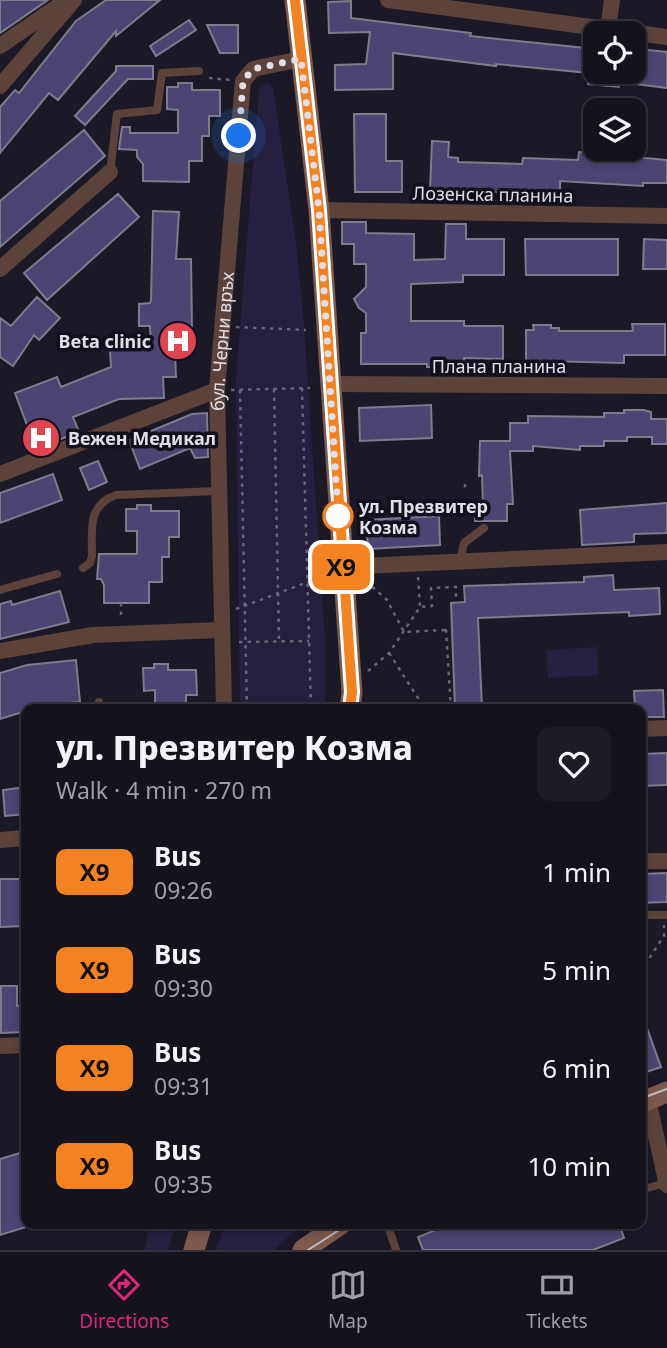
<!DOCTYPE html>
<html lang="en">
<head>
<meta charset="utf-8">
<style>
	:root { --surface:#14131c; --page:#1d1c25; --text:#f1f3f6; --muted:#9d9ea3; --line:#33323b; --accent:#db2777 }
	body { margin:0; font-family:"Noto Sans",sans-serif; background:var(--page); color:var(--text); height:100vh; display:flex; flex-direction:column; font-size:26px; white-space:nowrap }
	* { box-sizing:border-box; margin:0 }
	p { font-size:23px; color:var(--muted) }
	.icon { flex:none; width:38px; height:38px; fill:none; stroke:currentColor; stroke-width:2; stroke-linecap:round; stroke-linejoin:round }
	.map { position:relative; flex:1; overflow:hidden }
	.drawer { position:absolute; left:21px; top:704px; width:625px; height:525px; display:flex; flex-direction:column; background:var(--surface); border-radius:14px; box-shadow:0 4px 10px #0003,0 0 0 2px var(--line) }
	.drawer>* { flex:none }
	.badge { padding:0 14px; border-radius:10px; font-size:24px; line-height:46px }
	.tools { position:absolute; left:583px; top:21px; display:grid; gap:14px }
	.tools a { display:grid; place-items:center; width:63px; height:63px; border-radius:14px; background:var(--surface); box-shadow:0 4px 10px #0003,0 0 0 2px var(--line); font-size:35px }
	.you { position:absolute; width:35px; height:35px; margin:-18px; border:5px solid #fff; border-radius:50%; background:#1a73e8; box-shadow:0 0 0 10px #1a73e833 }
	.map>.badge { position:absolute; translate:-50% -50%; box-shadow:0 0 0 4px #fff }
	.round { display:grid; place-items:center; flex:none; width:74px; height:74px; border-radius:14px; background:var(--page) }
	.summary { display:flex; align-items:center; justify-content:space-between; height:119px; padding:0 35px }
	h1 { font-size:33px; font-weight:800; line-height:52px }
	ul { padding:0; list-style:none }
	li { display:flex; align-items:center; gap:21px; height:98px; padding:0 35px }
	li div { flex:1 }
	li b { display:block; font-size:26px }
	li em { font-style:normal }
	li .badge { min-width:77px; font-weight:700; text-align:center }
	.dock { display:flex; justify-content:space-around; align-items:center; height:98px; border-top:2px solid var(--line); background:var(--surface); font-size:19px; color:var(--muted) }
	.dock a { display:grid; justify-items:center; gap:4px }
	.dock .current { color:var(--accent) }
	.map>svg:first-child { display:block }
</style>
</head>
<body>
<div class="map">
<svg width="667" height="1250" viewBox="0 0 667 1250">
	<rect width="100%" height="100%" fill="#1b1926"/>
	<path fill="#261f40" d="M267 83 273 88 296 243 304 324 325 641V709H240L236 378 259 89Z
		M597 647 598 675 548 678 546 650Z
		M149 1223H176L168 1250H145Z
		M225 1223H304L274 1250H216Z"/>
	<path fill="#4c4473" stroke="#7d7c8c" stroke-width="2" d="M0 0H48L0 33Z
		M106 0H160L116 36V31L58 100 49 93 0 153V107L15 90 19 93 76 21Z
		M351 1V18L471 33 470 36 595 49V72H636L639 49 667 52V88L619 82V87L588 84 589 73 496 64V66L393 53V89L335 90V65L366 64 370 32 329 33 328 2Z
		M189 20 196 30 156 56 150 46Z
		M207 25H238V53H220Z
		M116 66H153V79H128L85 125 75 116 116 71Z
		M178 83H192V90H220V116H209V136H202V161H189V182L143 181V164L137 157V150L119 149 122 127H130V133H178V110L167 109V87H178Z
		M354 114H386V161H402V192H355Z
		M84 130 105 156 0 247V201Z
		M432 141 449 142 448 157 458 158V162L522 164 523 158 578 160 579 152 667 160V183H643V186L560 181V193L430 191Z
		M118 194 139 217 47 300 24 273Z
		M153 211 179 212 176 259H191L192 331H182V352H175L176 377H163L164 398 119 399 73 417 79 432 36 449 15 393 57 377 61 387 111 367 110 350 151 349 150 326H139V304L150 303 151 300Z
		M342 222H366V233L414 234V260L445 259 446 224H466V239H504V275H463V282L411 284V321H464V326H503V359L464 358V368L427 367V364H361V333H366V313L359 308 354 299 366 287V264H354V244H342Z
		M525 239H618V275H526Z
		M644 239 667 240V269H643Z
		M37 297 60 318 39 340 34 335 13 366 0 357V318L11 326Z
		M632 324H665V355H624V363L545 361V365H532V362H526V330H534L533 325H551V328H559V331H633Z
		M431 405 432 438 360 441 359 408Z
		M624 410H644L651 412V419H667V444H652V437H627V441H604V446H580V450L533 446V451H510L513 504H507V521H475V505H483L482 475 479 476 480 441H510V423H528V416L604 417V413H624Z
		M207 413 208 457 195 458 190 448 140 469 129 440 192 414Z
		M98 461 107 482 89 490 80 468Z
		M53 474 62 500 0 523V493Z
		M667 503V533L634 534V542L582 545 580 510Z
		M137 505H151V511H179V537H169V557H162V582H149V603H104V585L101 579H97L99 554H137V531H126V509H137Z
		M439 516 440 545 368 549 366 520Z
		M613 575 614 590 659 588 660 614 629 616V612L478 618 482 709H455L451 603 465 602 464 586 584 582V577Z
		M60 591 69 622 0 639V604L11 601 12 605Z
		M76 660 80 702 27 707 26 711 0 719V673L27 665Z
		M154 664H168V670H196L197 695H186V709H155V690L144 691 143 668H154Z
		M663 690 664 717H640V709H635L634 691Z
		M667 753V785L640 786V754Z
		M26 787V814L5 816 3 790Z
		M667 873V902L640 903V874Z
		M0 879H23L26 926 0 927Z
		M1 986H17V1006L26 1005V1032L1 1033Z
		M642 1014 661 1067 640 1074V1015Z
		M26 1151V1227L0 1235V1159Z
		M453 1223H619L624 1238 593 1250H423L418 1237Z"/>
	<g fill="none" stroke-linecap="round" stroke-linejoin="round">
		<path stroke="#686672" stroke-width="2.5" stroke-dasharray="3.5 5" stroke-linecap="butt" d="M209 78 230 80
			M236 327 306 330
			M302 388 311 709
			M274 389 279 641
			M231 390 310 388
			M240 390 247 709
			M465 484V490
			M418 577 420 606
			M366 581 387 600 404 632 446 630
			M121 603V620
			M236 609 324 576
			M239 642 309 641
			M389 653 425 709
			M368 671 389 653 420 607 432 606 431 588 456 587V603
			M451 709 446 630 452 629
			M640 972 664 936V925"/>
		<path stroke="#5b433b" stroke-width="8" d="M110 172 117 114 157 110 162 73 199 71
			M460 561 464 543 484 528
			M83 568 90 563 92 556C92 530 87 505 116 495L218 491
			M0 590 57 574
			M99 702V709
			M640 915H667
			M640 1190 666 1183
			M387 1223 396 1250"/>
		<g stroke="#5b433b" stroke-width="16">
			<path d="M388 0 667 37"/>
			<path d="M608 29 612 0"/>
			<path d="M0 46 67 0"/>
			<path d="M0 86 74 0"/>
			<path d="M319 210 667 216"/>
			<path d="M0 269 110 172"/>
			<path d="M330 384 667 386"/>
			<path d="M0 474 217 390"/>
			<path d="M341 567 667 552"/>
			<path d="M0 651 93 635 220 630"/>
			<path id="s1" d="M224 709 217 390 243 81 253 69 301 59"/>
			<path d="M640 729 667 728"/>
			<path d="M0 840 26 838"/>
			<path d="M640 861H667"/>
			<path d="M0 1046 26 1045"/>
			<path d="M648 1100 667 1185"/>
		</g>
		<path stroke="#7e594d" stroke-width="21" d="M295 0 319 210 352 693 350 709
			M640 1103 667 1092
			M194 1250 202 1223
			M303 1250 342 1223"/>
		<path stroke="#c0bfc9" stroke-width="2" d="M640 1099 667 1089
			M308 1250 350 1223"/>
	</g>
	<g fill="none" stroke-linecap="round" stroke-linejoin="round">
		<defs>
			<path id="line" d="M295 0 319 210 352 692 350 709"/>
		</defs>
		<use href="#line" stroke="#fff" stroke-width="16"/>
		<use href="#line" stroke="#f58220" stroke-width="10"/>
		<path stroke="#e0dfe8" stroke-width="7" stroke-dasharray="0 12.6" d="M239 136 243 81 253 69 301 59 319 210 339 528 338 516"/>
	</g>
	<defs>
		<symbol id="hospital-disc" viewBox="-11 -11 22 22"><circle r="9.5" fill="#e0444e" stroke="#12101c"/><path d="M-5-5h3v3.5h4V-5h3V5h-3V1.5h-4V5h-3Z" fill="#fff"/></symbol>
	</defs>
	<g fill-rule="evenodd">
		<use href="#hospital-disc" x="156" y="319" width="44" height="44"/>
		<use href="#hospital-disc" x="19" y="416" width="44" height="44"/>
	</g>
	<circle fill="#fff" stroke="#f58220" stroke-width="3.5" cx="338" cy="516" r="14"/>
	<g text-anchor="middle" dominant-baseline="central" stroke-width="7" stroke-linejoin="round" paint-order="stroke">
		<g font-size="18" fill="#e0dfe8" stroke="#12101c">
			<text transform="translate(493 194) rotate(1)">Лозенска планина</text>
			<text stroke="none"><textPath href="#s1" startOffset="368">бул. Черни връх</textPath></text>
			<text x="499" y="366">Плана планина</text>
		</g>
		<g font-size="18" font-weight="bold" fill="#e0dfe8" stroke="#12101c" text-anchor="end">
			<text x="151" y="341">Beta clinic</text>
			<text x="68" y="438" text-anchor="start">Вежен Медикал</text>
		</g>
		<g font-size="18" font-weight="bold" fill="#e0dfe8" stroke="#12101c" text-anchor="start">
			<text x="359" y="506">ул. Презвитер<tspan x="359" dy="21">Козма</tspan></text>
		</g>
	</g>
</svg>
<div class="tools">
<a><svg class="icon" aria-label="locate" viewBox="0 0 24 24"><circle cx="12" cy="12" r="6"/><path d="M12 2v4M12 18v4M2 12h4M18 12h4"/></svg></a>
<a><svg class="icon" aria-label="layers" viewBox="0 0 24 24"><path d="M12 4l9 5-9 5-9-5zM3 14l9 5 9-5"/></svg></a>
</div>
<div class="you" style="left:239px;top:136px"></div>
<b class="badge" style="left:341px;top:567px;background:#f58220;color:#111">Х9</b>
<section class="drawer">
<div class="summary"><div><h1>ул. Презвитер Козма</h1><p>Walk · 4 min · 270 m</p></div><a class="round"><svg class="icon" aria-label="heart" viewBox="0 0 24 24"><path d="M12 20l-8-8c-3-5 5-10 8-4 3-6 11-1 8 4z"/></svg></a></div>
<ul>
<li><span class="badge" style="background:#f58220;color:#111">Х9</span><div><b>Bus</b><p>09:26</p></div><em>1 min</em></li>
<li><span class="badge" style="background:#f58220;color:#111">Х9</span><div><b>Bus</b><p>09:30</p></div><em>5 min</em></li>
<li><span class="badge" style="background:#f58220;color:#111">Х9</span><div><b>Bus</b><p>09:31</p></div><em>6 min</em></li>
<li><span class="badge" style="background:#f58220;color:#111">Х9</span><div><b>Bus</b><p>09:35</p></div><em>10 min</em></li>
</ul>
</section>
</div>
<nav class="dock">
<a class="current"><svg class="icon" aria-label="directions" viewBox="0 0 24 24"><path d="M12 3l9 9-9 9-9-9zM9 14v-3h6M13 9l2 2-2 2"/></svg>Directions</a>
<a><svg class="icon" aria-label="map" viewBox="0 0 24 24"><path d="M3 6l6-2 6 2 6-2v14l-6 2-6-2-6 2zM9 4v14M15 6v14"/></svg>Map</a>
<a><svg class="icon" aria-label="tickets" viewBox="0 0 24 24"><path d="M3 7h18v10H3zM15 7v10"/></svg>Tickets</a>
</nav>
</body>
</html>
